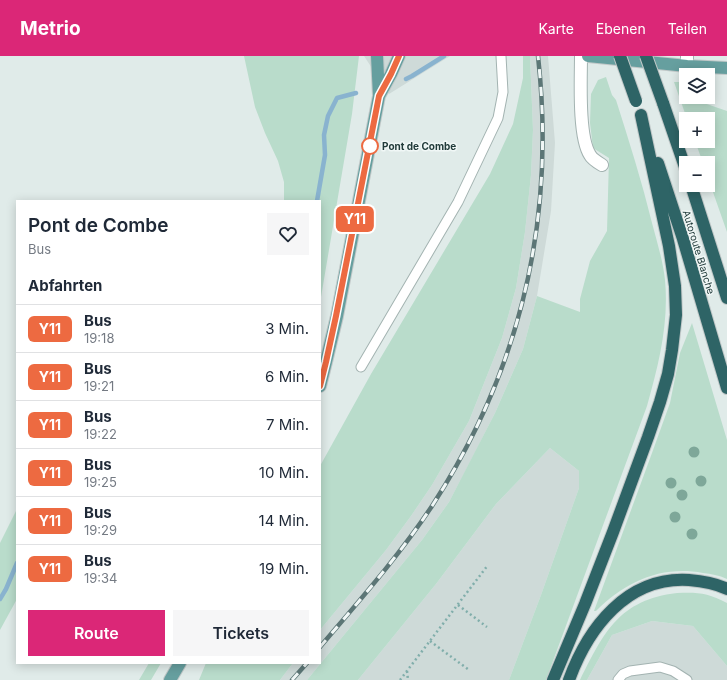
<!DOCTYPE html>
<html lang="de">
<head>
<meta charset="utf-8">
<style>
	:root { --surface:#fff; --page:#f6f6f7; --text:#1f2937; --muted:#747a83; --line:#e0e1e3; --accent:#db2777 }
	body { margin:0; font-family:Inter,sans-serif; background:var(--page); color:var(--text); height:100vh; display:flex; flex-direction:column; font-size:15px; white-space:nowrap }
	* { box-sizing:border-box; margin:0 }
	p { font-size:13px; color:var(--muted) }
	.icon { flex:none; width:22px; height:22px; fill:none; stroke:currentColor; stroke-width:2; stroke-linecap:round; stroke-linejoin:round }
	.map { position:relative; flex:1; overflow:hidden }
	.sheet { position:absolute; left:16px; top:144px; width:305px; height:464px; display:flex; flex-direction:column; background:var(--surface); border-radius:0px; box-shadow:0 2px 10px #0003 }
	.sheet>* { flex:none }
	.badge { padding:0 8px; border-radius:6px; font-size:14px; line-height:26px }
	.buttons { position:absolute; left:679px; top:12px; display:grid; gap:8px }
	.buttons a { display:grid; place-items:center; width:36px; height:36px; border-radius:0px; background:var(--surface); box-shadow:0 2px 10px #0003; font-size:20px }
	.map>.badge { position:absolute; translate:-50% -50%; box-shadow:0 0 0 2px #fff }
	h2 { padding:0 12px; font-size:15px; line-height:36px }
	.round { display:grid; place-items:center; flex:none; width:42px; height:42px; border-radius:0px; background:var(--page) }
	.summary { display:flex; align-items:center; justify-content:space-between; height:68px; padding:0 12px }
	h1 { font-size:19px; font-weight:600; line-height:30px }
	.button { display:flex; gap:8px; margin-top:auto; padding:8px 12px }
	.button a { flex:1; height:46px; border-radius:0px; background:var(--accent); color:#fff; font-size:16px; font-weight:600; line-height:46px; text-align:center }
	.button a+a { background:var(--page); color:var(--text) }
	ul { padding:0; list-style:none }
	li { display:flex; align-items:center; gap:12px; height:48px; padding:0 12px; border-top:1px solid var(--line) }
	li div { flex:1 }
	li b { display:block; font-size:15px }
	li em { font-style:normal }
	li .badge { min-width:44px; font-weight:700; text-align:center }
	header { display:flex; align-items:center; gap:24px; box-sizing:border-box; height:56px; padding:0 20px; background:var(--accent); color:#fff }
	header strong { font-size:19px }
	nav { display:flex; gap:22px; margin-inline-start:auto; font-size:14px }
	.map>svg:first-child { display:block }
</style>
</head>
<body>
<header>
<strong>Metrio</strong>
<nav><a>Karte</a><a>Ebenen</a><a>Teilen</a></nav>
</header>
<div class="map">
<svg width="727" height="624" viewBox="0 0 727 624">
	<rect width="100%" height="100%" fill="#e0ebe9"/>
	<path fill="#cedad8" d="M364 0H450L389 38Z
		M530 0H548L555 87 551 155 537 240 523 293 495 357 469 408 449 446 422 484 307 624H280L293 607H320V574L386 494 411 460 432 429 469 365 502 282 516 232 525 176 531 119 533 74Z
		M550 392 579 415V432L541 539 509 624H358L436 528 496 448Z
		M652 565 693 570 727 610V624H587L612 579Z"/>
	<path fill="#b9dccb" d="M244 0H359L352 58 320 247V145H284V126L278 105 265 77 255 51Z
		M523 0H530L533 74 531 119 525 176 516 232 502 282 469 365 432 429 411 460 386 494 320 574V410L371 318 490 118 513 68 523 22Z
		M606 21 612 39 616 44C629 85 642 126 652 167 657 186 663 205 665 224 669 267 659 308 647 350L546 624H509L541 539 579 432V415L550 392 496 448 436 528 358 624H307L422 484 449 446 495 357 523 293 537 240 580 256V243L590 205 607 175 609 102 593 92 590 67 591 38 598 24Z
		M674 26H686V41H697L698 45 727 55V176L708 122V107H703L695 85H708V63H687Z
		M692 267 727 384V523C719 519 711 518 703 517 661 509 625 526 596 555H594L652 397 670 347 680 297Z
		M17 453V543L0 574V487Z
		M677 537C698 536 708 537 727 547V610L693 570 652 565 612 579 587 624H580C604 576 619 544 677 537Z
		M149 607H161L151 624H139Z
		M206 607H293L280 624H199Z"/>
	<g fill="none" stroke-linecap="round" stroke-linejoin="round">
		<path stroke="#89b3cf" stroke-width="4.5" d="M406 23 412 20 444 0
			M317 145 325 99 324 79 328 60 337 42 356 37
			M0 543 6 533 17 507"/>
		<defs>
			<path id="lane" d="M361 311 458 146 498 62 503 36 501 0
				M618 624 623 618 630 615 660 611 673 615 687 624"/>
			<path id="street" d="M581 0C581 22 578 81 590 99 592 103 597 106 602 109"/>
			<path id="secondary" d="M687 0V10"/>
			<path id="primary" d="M588 0 687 10 727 12
				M379 40 391 18 399 0
				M320 330 326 306 337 260 379 40 377 0
				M170 624 180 607"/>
			<path id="highway" d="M663 47 686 114
				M658 107 683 183 727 332
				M691 129 727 242
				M553 624 585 548 613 476 648 381 660 346 668 318 672 294 676 259 675 230 669 190 641 59
				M569 624C588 572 627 520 689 524 702 525 715 527 727 533"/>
		</defs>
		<use href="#lane" stroke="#a3b3b1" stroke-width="11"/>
		<use href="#street" stroke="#a3b3b1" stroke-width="14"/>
		<use href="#secondary" stroke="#9fb6b3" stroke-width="14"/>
		<use href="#primary" stroke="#c1c8c8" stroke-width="14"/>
		<use href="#highway" stroke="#c1c8c8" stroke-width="14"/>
		<path stroke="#81aeab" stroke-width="2.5" stroke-dasharray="2 3" stroke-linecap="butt" d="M458 549 487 571
			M430 585 469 614
			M407 615 408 624
			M400 624 488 509"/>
		<use href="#lane" stroke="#fff" stroke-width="9"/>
		<use href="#street" stroke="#fff" stroke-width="12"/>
		<use href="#secondary" stroke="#fff" stroke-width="12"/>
		<use href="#primary" stroke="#669f9f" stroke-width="12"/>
		<use href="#highway" stroke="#2e6466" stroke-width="12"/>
		<defs>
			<path id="rail" d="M320 591C359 545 399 500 432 450 521 313 556 162 538 0
				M292 624 307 607"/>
		</defs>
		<use href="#rail" stroke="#5c7676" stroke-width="4.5"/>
		<use href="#rail" stroke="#f0f7f6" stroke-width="3" stroke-dasharray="9" stroke-linecap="butt"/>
		<defs>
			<path id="highway-bridge" d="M620 0 636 45
				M646 0 663 47"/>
		</defs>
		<use href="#highway-bridge" stroke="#c1c8c8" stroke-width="14" stroke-linecap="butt"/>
		<use href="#highway-bridge" stroke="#2e6466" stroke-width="12"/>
	</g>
	<g fill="#7ea799">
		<circle cx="694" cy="396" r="5.5"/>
		<circle cx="701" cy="425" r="5.5"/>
		<circle cx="671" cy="427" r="5.5"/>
		<circle cx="682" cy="439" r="5.5"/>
		<circle cx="675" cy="461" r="5.5"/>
		<circle cx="692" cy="478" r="5.5"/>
	</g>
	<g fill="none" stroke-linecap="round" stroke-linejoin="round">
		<defs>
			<path id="line" d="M320 330 326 306 336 260 379 40 391 18 399 0"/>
		</defs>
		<use href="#line" stroke="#fff" stroke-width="9"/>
		<use href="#line" stroke="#ed6a41" stroke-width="6"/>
	</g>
	<circle fill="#fff" stroke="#ed6a41" stroke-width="2" cx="370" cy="90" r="8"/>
	<g text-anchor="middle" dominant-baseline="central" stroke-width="3" stroke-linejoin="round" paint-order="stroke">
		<g font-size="10" font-weight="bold" fill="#213b3a" stroke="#f0f7f6" text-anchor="start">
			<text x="382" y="90">Pont de Combe</text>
		</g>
		<g font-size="10" fill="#213b3a" stroke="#f0f7f6">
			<text transform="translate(699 196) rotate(73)">Autoroute Blanche</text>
		</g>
	</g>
</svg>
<div class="buttons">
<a><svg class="icon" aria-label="layers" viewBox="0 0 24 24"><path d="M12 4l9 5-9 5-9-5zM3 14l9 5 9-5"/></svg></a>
<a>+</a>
<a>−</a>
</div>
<b class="badge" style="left:355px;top:163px;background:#ed6a41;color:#fff">Y11</b>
<section class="sheet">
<div class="summary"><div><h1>Pont de Combe</h1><p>Bus</p></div><a class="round"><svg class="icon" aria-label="heart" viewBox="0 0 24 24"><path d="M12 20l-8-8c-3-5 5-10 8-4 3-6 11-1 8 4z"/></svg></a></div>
<h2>Abfahrten</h2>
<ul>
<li><span class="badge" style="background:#ed6a41;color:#fff">Y11</span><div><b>Bus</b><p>19:18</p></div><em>3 Min.</em></li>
<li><span class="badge" style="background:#ed6a41;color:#fff">Y11</span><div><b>Bus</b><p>19:21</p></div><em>6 Min.</em></li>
<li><span class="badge" style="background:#ed6a41;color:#fff">Y11</span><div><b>Bus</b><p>19:22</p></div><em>7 Min.</em></li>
<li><span class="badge" style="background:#ed6a41;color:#fff">Y11</span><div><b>Bus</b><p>19:25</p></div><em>10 Min.</em></li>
<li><span class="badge" style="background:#ed6a41;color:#fff">Y11</span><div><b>Bus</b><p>19:29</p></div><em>14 Min.</em></li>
<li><span class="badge" style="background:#ed6a41;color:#fff">Y11</span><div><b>Bus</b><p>19:34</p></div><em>19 Min.</em></li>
</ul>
<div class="button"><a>Route</a><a>Tickets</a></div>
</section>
</div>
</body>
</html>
